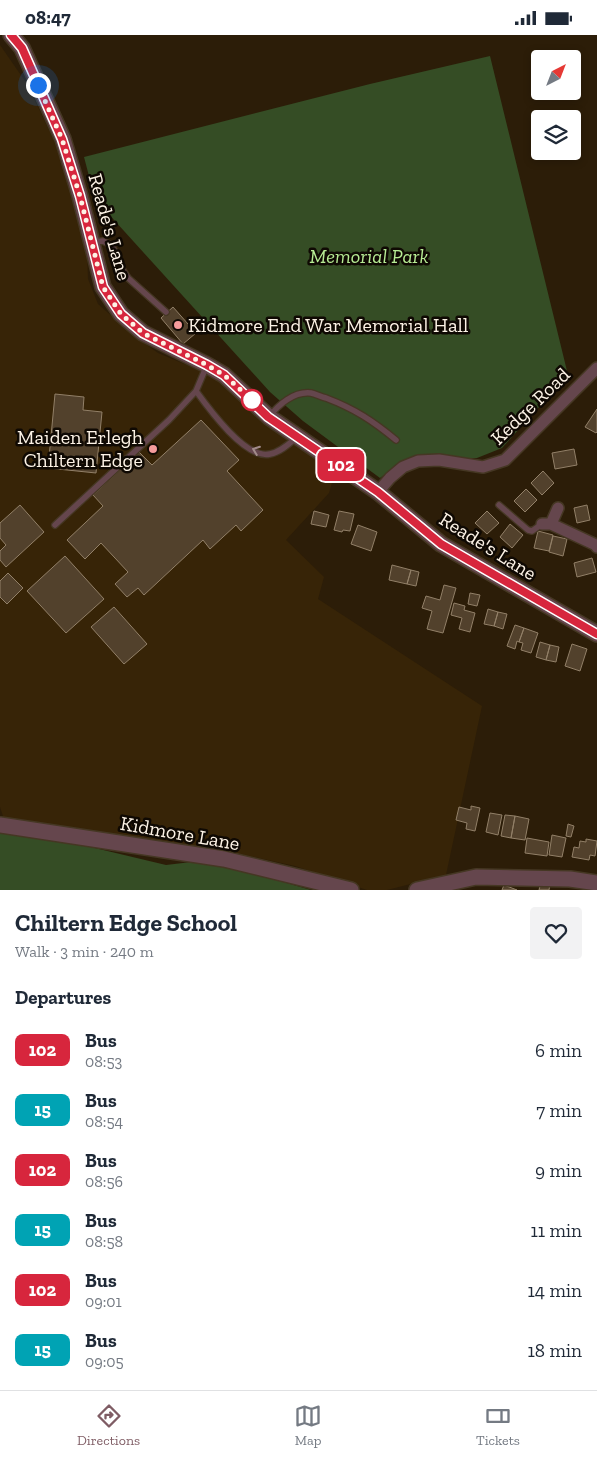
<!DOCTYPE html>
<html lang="en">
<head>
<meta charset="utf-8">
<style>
	:root { --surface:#fff; --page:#f2f2f3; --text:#1f2937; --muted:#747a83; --line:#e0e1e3; --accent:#7f5c64 }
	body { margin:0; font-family:"Zilla Slab",serif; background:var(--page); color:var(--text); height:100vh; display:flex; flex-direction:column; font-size:19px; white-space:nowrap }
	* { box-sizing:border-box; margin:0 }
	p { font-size:16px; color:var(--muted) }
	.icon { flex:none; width:28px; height:28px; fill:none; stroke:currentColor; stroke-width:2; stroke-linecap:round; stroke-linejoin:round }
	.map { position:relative; height:855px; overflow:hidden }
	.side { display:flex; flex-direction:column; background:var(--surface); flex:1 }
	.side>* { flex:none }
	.badge { padding:0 10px; border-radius:8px; font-size:18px; line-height:32px }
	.needle { width:32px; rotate:42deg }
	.buttons { position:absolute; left:531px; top:15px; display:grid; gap:10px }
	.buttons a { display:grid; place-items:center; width:50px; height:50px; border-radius:5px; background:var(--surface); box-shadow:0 2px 8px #0003; font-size:25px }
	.you { position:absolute; width:25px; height:25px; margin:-12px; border:4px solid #fff; border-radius:50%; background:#1a73e8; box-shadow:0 0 0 8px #1a73e833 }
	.map>.badge { position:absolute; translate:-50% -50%; box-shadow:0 0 0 2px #fff }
	h2 { padding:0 15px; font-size:19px; line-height:45px }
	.round { display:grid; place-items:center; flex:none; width:52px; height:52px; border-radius:5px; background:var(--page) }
	.summary { display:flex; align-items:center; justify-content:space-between; height:85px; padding:0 15px }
	h1 { font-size:24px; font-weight:700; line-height:38px }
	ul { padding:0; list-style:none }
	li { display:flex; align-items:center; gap:15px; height:60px; padding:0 15px }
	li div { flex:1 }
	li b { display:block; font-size:19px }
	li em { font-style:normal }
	li .badge { min-width:55px; font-weight:700; text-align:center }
	.status { display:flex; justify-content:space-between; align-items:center; height:35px; padding:0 25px; background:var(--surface); direction:ltr }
	.status svg { height:14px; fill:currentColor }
	.tabs { display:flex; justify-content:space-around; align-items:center; height:70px; border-top:1px solid var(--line); background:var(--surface); font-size:14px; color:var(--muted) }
	.tabs a { display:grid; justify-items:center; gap:2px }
	.tabs .on { color:var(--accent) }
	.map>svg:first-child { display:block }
</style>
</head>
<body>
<div class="status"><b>08:47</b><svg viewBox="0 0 49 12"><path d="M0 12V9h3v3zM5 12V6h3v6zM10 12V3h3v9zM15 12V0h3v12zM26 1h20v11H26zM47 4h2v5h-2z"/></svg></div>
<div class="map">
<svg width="597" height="855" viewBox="0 0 597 855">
	<rect width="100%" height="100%" fill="#2c1d08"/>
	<path fill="#372407" d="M0 10 27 49 65 128 86 186 88 244 98 269 132 299 158 318 211 340 336 434 329 458 286 505 324 542 318 564 482 671 446 840 387 855H367L295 831 209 812 157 816 5 787 0 772Z"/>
	<path fill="#354d25" d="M490 21 568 340 502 413 477 423 405 425 380 443 303 386 270 357 95 164 84 122 370 49Z
		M0 798 53 803 166 830 208 825 311 855H0Z"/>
	<path fill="#52412c" stroke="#928068" d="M173 272 196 298 183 309 161 283Z
		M55 359 84 362 83 375 102 377 96 438 48 433Z
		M597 374V397L596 398 585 392Z
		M201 385 239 425 227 436 263 475 241 496 236 490 210 514 203 505 144 560 138 553 127 562 115 549 128 537 101 508 85 524 67 505 103 471 93 460 139 417 152 430Z
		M574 414 577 430 555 434 552 418Z
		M543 436 554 448 542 460 531 448Z
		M526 454 537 465 525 477 514 466Z
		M20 470 44 497 6 532 0 525V516L6 510 0 503V488Z
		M587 470 590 485 577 488 574 473Z
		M314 476 329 480 326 492 311 489Z
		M339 476 354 479 350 496 343 495 342 497 334 495Z
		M487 476 499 488 487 499 475 488Z
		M510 489 523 500 512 513 500 502Z
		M358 490 377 497 371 516 351 509Z
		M538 496 553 500 549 516 534 513Z
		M553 501 567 504 563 521 549 517Z
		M65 521 104 564 66 598 27 556Z
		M592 523 596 537 577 542 574 528Z
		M392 530 411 535 407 549 389 545Z
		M411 535 419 537 416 551 407 549Z
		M8 538 23 553 7 569 0 562V546Z
		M444 550 456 553 443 598 427 594 432 576 422 573 426 561 440 565Z
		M470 558 480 560 477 571 468 569Z
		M454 568 465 571 464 575 475 578 470 597 459 594 462 583 451 580Z
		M114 572 147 609 124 629 91 592Z
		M488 574 498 577 494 591 484 589Z
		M498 577 507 579 503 594 494 591Z
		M515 590 524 593 519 607 517 606 515 614 507 611Z
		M524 593 538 598 531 618 521 615 523 608 519 607Z
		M540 607 550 610 546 625 536 622Z
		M572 609 587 614 580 636 565 631Z
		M550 610 559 612 556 627 546 625Z
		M471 771 480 773 475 796 466 794 467 788 456 785 459 772 471 775Z
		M490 778 502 780 498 800 486 797Z
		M505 780 515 781 511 803 501 801Z
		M515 781 529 784 525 805 511 803Z
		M568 789 574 791 571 802 566 801Z
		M552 800 566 803 562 822 549 820Z
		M527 803 549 807 547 821 525 818Z
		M586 804 597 806 595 821 590 820 589 825 572 822 574 812 579 813 580 806 586 807Z
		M541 847 550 849 549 855H539Z
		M504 850 517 855H502Z"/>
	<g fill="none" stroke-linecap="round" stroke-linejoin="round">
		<defs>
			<path id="service" d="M94 207 103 206 111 210 114 215 118 228 128 243 166 277
				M196 356C209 374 246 425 270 419 280 417 289 409 296 403
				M269 382C278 370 294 356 311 358 316 359 321 362 326 363 355 374 373 386 396 405
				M499 470 528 495 532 496 542 489
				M55 490 169 385 196 356 207 330"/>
			<path id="minor" d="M378 457 390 443 403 432 418 426 439 425 483 432 505 425 597 333
				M542 489H551L596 510 597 512
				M551 489 558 473"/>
			<path id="tertiary" d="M11 0 22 13 63 104 80 161 103 252 121 279 143 298 207 330 224 340 269 382 378 457 441 509 597 599
				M0 790 224 824 351 855
				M417 855 476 842 570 844 597 848"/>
		</defs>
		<use href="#service" stroke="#453723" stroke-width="8"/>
		<use href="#minor" stroke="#453723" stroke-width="14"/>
		<use href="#tertiary" stroke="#453723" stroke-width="18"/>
		<use href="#service" stroke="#65464d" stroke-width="5.5"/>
		<use href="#minor" stroke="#65464d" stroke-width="11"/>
		<use href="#tertiary" stroke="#65464d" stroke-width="15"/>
	</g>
	<defs><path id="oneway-chevron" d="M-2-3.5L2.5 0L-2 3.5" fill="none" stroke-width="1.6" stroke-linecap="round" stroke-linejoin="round" transform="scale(1.25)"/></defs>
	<use stroke="#a28b8a" href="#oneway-chevron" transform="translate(256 415) rotate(-159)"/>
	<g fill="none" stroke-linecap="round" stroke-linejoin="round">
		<defs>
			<path id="line" d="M11 0 22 13 62 104 80 161 103 252 121 279 143 298 207 330 224 340 268 382 378 457 441 509 597 599"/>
		</defs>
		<use href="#line" stroke="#fff" stroke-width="11"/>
		<use href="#line" stroke="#d7263d" stroke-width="8"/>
		<path stroke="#fdf3e6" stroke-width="5" stroke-dasharray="0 9" d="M38 50 62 104 80 161 103 252 121 279 143 298 207 330 224 340 252 365"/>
	</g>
	<g fill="#f59b9b" stroke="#0f0903" stroke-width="2">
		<circle cx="178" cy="290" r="5"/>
		<circle cx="153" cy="414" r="5"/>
	</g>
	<circle fill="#fff" stroke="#d7263d" stroke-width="2.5" cx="252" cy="365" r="10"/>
	<g text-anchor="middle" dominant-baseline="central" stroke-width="5" stroke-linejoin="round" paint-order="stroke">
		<g font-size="20" fill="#fdf3e6" stroke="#0f0903">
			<text transform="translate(110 192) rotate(74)">Reade's Lane</text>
			<text transform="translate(530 371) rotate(-44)">Kedge Road</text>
			<text transform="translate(488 511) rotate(32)">Reade's Lane</text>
			<text transform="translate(180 798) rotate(10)">Kidmore Lane</text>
		</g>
		<g font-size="20" font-style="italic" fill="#b7ec94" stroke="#0f0903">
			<text x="369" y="221">Memorial Park</text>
		</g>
		<g font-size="20" fill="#fdf3e6" stroke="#0f0903" text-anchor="start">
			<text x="188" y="290">Kidmore End War Memorial Hall</text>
			<text x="143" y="402" text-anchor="end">Maiden Erlegh<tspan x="143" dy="23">Chiltern Edge</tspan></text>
		</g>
	</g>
</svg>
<div class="buttons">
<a><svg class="needle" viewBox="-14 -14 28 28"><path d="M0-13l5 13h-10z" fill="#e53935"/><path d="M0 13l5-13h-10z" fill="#747a83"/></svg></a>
<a><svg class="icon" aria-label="layers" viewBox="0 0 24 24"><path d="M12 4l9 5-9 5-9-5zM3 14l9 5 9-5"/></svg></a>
</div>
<div class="you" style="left:38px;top:50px"></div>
<b class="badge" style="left:341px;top:430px;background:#d7263d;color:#fff">102</b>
</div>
<section class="side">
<div class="summary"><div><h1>Chiltern Edge School</h1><p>Walk · 3 min · 240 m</p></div><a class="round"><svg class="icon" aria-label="heart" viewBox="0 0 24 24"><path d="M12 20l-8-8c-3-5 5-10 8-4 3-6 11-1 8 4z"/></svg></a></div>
<h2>Departures</h2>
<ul>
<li><span class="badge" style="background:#d7263d;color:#fff">102</span><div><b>Bus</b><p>08:53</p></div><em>6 min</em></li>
<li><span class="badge" style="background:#00a3b4;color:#fff">15</span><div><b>Bus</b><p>08:54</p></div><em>7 min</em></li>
<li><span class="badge" style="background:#d7263d;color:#fff">102</span><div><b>Bus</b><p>08:56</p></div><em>9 min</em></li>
<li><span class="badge" style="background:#00a3b4;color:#fff">15</span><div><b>Bus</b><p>08:58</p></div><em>11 min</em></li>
<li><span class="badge" style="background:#d7263d;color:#fff">102</span><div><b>Bus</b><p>09:01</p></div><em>14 min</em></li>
<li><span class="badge" style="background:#00a3b4;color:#fff">15</span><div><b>Bus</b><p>09:05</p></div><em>18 min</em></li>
</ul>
</section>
<nav class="tabs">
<a class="on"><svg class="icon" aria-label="directions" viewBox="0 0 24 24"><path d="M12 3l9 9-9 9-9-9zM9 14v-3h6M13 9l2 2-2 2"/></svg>Directions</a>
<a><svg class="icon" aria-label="map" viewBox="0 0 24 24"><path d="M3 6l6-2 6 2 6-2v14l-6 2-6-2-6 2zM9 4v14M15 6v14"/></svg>Map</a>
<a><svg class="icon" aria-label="tickets" viewBox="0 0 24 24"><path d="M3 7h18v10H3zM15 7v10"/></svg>Tickets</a>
</nav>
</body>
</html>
